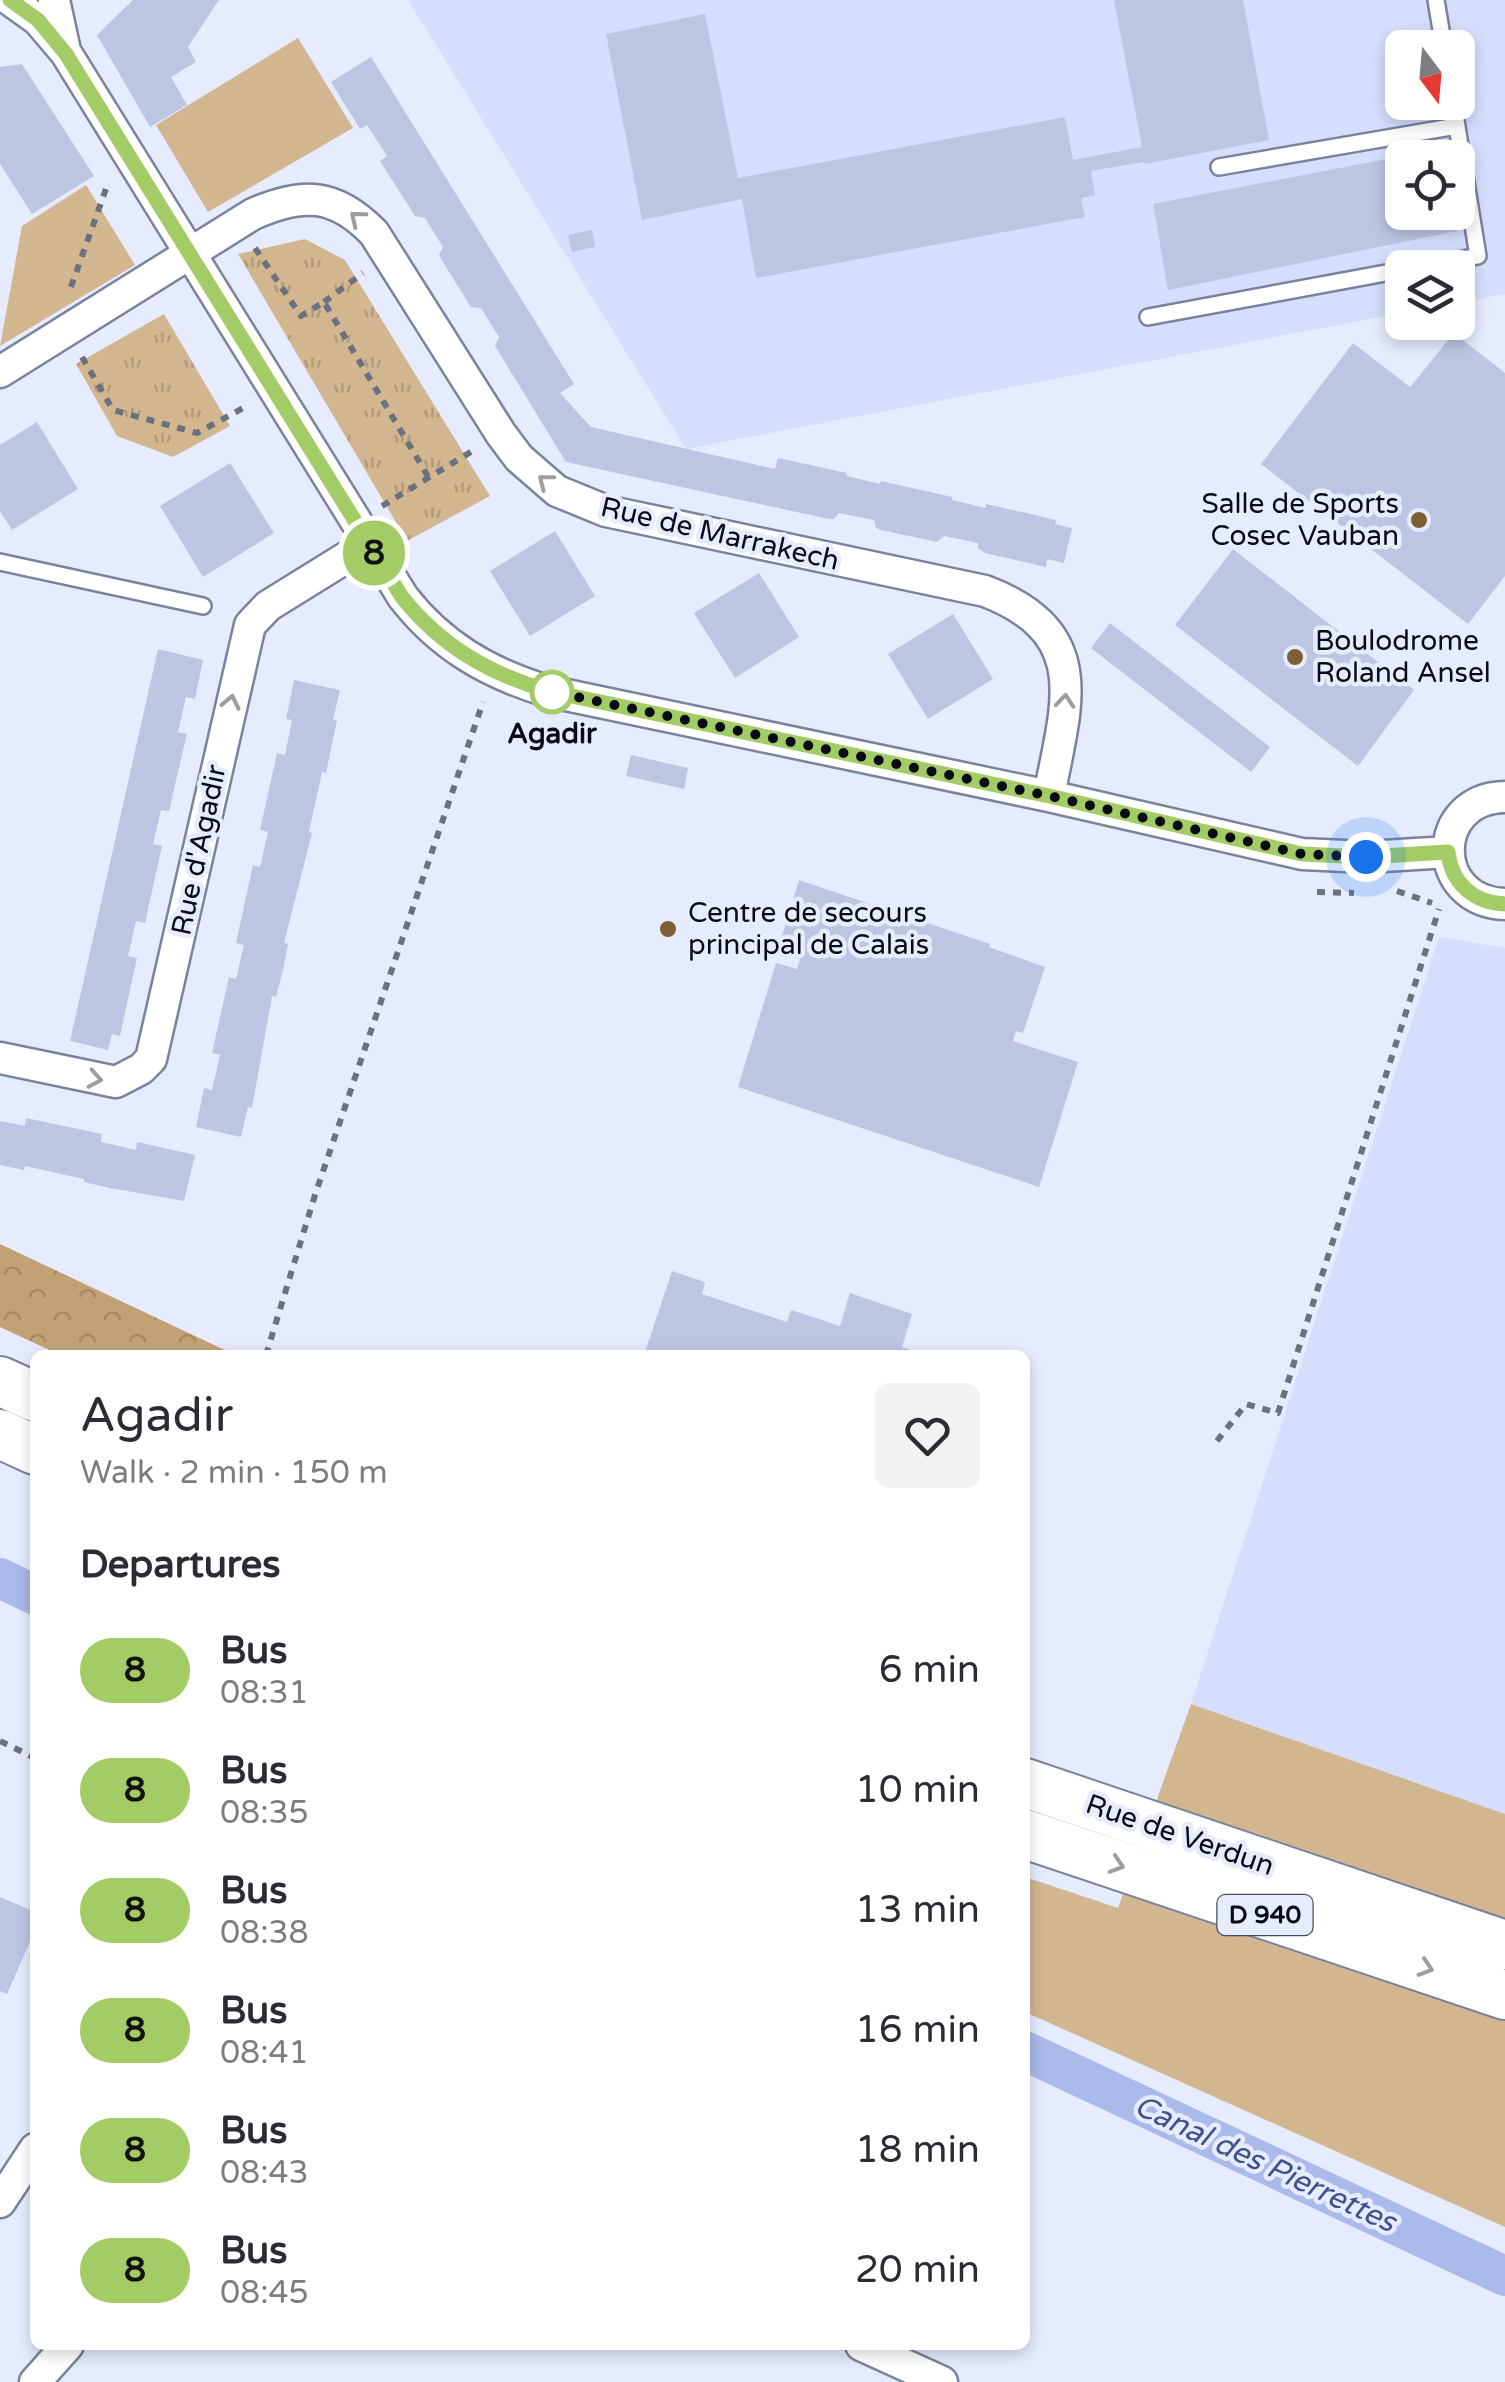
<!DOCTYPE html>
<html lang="en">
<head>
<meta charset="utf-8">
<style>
	:root { --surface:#fff; --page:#f2f2f3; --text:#2b2b33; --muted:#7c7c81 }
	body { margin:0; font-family:"Varela Round",sans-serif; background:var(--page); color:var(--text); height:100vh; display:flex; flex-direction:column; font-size:38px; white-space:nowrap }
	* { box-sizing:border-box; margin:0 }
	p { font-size:32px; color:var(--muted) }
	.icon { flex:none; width:55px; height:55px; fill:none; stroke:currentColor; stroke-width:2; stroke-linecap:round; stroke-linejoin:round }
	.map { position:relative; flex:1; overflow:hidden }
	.drawer { position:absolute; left:30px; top:1350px; width:1000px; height:1000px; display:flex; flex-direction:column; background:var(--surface); border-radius:15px; box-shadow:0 5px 15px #0003 }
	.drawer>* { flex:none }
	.badge { padding:0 20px; border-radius:32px; font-size:35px; line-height:65px }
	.needle { width:65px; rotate:164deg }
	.controls { position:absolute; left:1385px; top:30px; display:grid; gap:20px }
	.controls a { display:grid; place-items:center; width:90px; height:90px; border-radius:15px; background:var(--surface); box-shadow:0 5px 15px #0003; font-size:50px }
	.you { position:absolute; width:50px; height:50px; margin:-25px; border:8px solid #fff; border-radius:50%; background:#1a73e8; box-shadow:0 0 0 15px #1a73e833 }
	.map>.badge { position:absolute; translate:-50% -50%; box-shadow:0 0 0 5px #fff }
	h2 { padding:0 50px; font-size:38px; line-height:90px }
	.round { display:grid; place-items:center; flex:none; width:105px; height:105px; border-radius:15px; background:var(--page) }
	.head { display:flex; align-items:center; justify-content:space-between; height:170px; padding:0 50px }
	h1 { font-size:48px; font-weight:600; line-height:75px }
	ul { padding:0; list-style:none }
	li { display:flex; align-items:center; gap:30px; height:120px; padding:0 50px }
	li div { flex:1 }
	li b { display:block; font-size:38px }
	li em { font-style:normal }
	li .badge { min-width:110px; font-weight:700; text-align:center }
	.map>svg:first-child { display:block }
</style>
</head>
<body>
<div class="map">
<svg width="1505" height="2382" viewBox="0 0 1505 2382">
	<defs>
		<pattern id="forest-crowns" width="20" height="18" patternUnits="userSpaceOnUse" patternTransform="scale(2.5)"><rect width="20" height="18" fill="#c2a275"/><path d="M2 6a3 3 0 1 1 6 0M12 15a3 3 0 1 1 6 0" fill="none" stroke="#a58a64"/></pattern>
		<pattern id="park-tufts" width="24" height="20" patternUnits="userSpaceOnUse" patternTransform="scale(2.5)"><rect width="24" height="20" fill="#d2b68f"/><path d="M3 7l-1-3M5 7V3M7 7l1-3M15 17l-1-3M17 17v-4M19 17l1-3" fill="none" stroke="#b39b7a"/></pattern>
	</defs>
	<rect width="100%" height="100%" fill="#e6ecfe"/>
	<path fill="#d5dffd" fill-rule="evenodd" d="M408 0H1505V294L1458 303V268H1402V313L686 449ZM1402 48H1458V102H1402ZM1402 158H1458V212H1402Z
		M1439 937 1505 948V1814L1191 1704Z"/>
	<path fill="#d2b68f" d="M298 38 353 128 208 212 156 125Z
		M86 185 135 265 0 346 22 226Z
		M1191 1704 1505 1814V2227L1025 2012V1877L1118 1908Z"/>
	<path fill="url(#forest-crowns)" d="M0 1244 231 1353 230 1355H60L0 1327Z"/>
	<path fill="url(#park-tufts)" d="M305 239 345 260 490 496 407 541 238 254Z
		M164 314 230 426 173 457 117 436 76 364Z"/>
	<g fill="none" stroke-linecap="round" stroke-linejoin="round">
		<path stroke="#aabaeb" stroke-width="40" d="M0 1578 35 1595
			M1025 2051 1505 2276"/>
	</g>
	<path fill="#bcc6e3" d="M133 0H219L188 47 196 62 171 77 187 105 150 127 97 35Z
		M1114 0H1243L1269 140 1145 164 1144 162 1091 171 1095 195 1081 198 1085 217 756 278 742 199 642 220 606 34 705 14 738 178 1065 117 1073 160 1142 147Z
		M371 57 574 384 560 393 591 427 775 469 778 458 847 473V476L880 484 881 481 952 497V500L986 508V504L1056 520 1055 524 1072 528 1064 563 1047 559 1046 567 985 553 978 548V543L944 536 937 542 881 530 876 528 874 520 839 513 834 519H829L566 462 495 346 499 337 481 308 471 307 441 259 439 255 443 247 425 218 415 216 380 161 387 156 367 125 360 129 331 82Z
		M22 64 94 176 32 214 0 164V67Z
		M1440 149 1442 158H1404V156Z
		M1402 156V212H1453L1457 231 1168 290 1153 204Z
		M592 230 595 247 572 252 568 235Z
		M1454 333 1505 373V576L1468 624 1261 464 1353 343 1410 387Z
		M37 422 78 489 12 530 0 511V445Z
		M230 463 274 533 203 577 160 506Z
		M555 531 595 596 530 636 490 571Z
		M1233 549 1414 690 1358 766 1175 625Z
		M759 573 799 637 735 678 694 613Z
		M953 614 993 679 928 719 888 654Z
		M1110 623 1270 747 1251 772 1091 648Z
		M158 649 203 660 195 699 186 697 178 732 187 734 178 772 169 811 161 810 153 844 162 846 145 923 136 921 128 956 137 958 120 1036 112 1034 108 1050 70 1041Z
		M294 680 340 690 333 720H337L326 773 322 772 309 832 312 833 284 943 288 944 283 970 276 997 272 996 252 1108 248 1107 241 1137 196 1127 204 1088 212 1090 216 1073 220 1055 212 1053 229 977 236 979 244 945 236 943 253 865 260 867 268 832 260 830 277 753 285 755 292 720 286 719Z
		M631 755 688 768 684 789 626 776Z
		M799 880 990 944 989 947 1045 967 1023 1033 1016 1031 1013 1041 1078 1062 1039 1187 738 1087 776 963 797 969 800 959 777 952Z
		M26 1118 102 1134 101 1142 136 1150 137 1142 195 1155 184 1201 110 1188 84 1182V1179L25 1166 24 1170 0 1165V1121L25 1126Z
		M672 1271 705 1282 702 1294 787 1322 791 1310 840 1326 850 1293 912 1314 902 1347 925 1355H644Z
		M0 1897 35 1912V1930L7 1994 0 1991Z"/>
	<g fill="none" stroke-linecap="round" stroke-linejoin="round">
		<defs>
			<path id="service" d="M1436 0 1444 48
				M1219 167 1457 126
				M1417 268 1478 256 1453 102
				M1148 317 1402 270
				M0 562 203 606"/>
			<path id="minor" d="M10 0 38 20 66 53 403 597C441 646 488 673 547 691L1049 796 1302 854 1367 857 1448 852
				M54 0 64 46
				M0 372 253 214C303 192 335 193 374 233L501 434 519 458 557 491 606 511 985 591C1095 633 1066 705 1049 796
				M1505 797C1430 798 1430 902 1505 904
				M0 1058 116 1082 141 1069 151 1059 250 625 268 606 368 544
				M0 2202 35 2149
				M861 2345 942 2382
				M35 2382 68 2345"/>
			<path id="primary" d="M0 1381 35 1397
				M0 1434 35 1450
				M1025 1783 1505 1945
				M1025 1834 1505 1995"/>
		</defs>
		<use href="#service" stroke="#7a839e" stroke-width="20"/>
		<use href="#minor" stroke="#7a839e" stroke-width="35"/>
		<use href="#primary" stroke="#7a839e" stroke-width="52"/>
		<path stroke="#6c717e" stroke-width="6" stroke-dasharray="8 8" stroke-linecap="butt" d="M255 248 301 316 324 302 429 478
			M71 287 107 186
			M324 302 363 273
			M82 357 113 410 197 433 245 407
			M382 506 474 450
			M1397 891 1432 903
			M1317 892 1354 893
			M266 1355 315 1195 483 702
			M1217 1441 1246 1404 1278 1413 1439 909
			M0 1741 35 1758"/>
		<use href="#service" stroke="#fff" stroke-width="15"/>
		<use href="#minor" stroke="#fff" stroke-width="30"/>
		<use href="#primary" stroke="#fff" stroke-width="48"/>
	</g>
	<defs><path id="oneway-chevron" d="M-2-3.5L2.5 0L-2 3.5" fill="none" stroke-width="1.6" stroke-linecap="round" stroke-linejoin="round" transform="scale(2.5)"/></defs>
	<g stroke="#9c9da1">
		<use href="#oneway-chevron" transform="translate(357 218) rotate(-141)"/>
		<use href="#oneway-chevron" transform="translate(545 481) rotate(-142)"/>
		<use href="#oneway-chevron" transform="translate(1065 701) rotate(-85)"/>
		<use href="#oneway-chevron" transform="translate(231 702) rotate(-78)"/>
		<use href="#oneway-chevron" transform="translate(95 1079) rotate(10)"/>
		<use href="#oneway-chevron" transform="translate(1117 1865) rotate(18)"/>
		<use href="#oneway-chevron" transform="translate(1426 1968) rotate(18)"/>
	</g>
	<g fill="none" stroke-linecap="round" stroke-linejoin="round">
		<defs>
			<path id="line" d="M10 0 38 20 66 54 402 597C441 646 488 673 548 691L1049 796 1302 854 1366 857 1448 852C1451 883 1474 903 1505 904"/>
		</defs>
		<use href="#line" stroke="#fff" stroke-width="22"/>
		<use href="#line" stroke="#a3cc66" stroke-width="15"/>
		<path stroke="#080b14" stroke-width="10" stroke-dasharray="0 18" d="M552 692 548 691 1049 796 1302 854 1366 857"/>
	</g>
	<g fill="#7d5f33" stroke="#e6ecfe" stroke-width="4">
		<circle cx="1419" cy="520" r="10"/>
		<circle cx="1295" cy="657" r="10"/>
		<circle cx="668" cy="929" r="10"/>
	</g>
	<circle fill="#fff" stroke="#a3cc66" stroke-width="5" cx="552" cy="692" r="20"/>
	<g text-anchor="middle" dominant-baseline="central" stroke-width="9" stroke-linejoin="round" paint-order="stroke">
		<rect fill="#e6ecfe" stroke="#4b4e5a" stroke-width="2.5" x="1217.5" y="1895" width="95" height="40" rx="8"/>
		<g font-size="25" font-weight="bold" fill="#080b14">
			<text x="1265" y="1915">D 940</text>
		</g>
		<g font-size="28" fill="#080b14" stroke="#e6ecfe" text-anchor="start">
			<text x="1399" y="504" text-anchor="end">Salle de Sports<tspan x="1399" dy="32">Cosec Vauban</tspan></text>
			<text x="1315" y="641">Boulodrome<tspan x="1315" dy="32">Roland Ansel</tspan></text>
			<text x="688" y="913">Centre de secours<tspan x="688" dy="32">principal de Calais</tspan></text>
		</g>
		<g font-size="28" fill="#080b14" stroke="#e6ecfe">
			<text transform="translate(720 534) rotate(13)">Rue de Marrakech</text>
			<text transform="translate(199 850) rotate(-78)">Rue d'Agadir</text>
			<text transform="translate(1180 1835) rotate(19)">Rue de Verdun</text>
		</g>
		<g font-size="28" font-weight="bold" fill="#080b14" stroke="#e6ecfe">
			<text x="552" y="734">Agadir</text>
		</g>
		<g font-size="30" font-style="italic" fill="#41518e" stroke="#e6ecfe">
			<text transform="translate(1265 2164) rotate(25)">Canal des Pierrettes</text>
		</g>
	</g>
</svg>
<div class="controls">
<a><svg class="needle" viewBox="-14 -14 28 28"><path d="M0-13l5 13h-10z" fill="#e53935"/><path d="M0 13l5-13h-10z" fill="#7c7c81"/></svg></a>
<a><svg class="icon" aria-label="locate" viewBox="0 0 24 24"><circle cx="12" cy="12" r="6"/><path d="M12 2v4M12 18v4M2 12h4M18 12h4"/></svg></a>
<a><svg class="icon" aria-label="layers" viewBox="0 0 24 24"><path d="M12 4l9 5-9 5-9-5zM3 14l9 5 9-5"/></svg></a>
</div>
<div class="you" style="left:1366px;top:857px"></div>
<b class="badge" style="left:374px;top:553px;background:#a3cc66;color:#111">8</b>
<section class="drawer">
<div class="head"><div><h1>Agadir</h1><p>Walk · 2 min · 150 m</p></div><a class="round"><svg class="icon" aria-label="heart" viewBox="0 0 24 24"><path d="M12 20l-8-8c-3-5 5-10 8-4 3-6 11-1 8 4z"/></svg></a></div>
<h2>Departures</h2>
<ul>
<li><span class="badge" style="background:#a3cc66;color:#111">8</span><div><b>Bus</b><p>08:31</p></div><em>6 min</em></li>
<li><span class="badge" style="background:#a3cc66;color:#111">8</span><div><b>Bus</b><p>08:35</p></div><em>10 min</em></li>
<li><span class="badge" style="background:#a3cc66;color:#111">8</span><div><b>Bus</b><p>08:38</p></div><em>13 min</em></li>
<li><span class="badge" style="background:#a3cc66;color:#111">8</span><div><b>Bus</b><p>08:41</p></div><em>16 min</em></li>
<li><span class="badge" style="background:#a3cc66;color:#111">8</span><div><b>Bus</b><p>08:43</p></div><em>18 min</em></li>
<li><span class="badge" style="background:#a3cc66;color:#111">8</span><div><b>Bus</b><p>08:45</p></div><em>20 min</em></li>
</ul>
</section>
</div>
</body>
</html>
